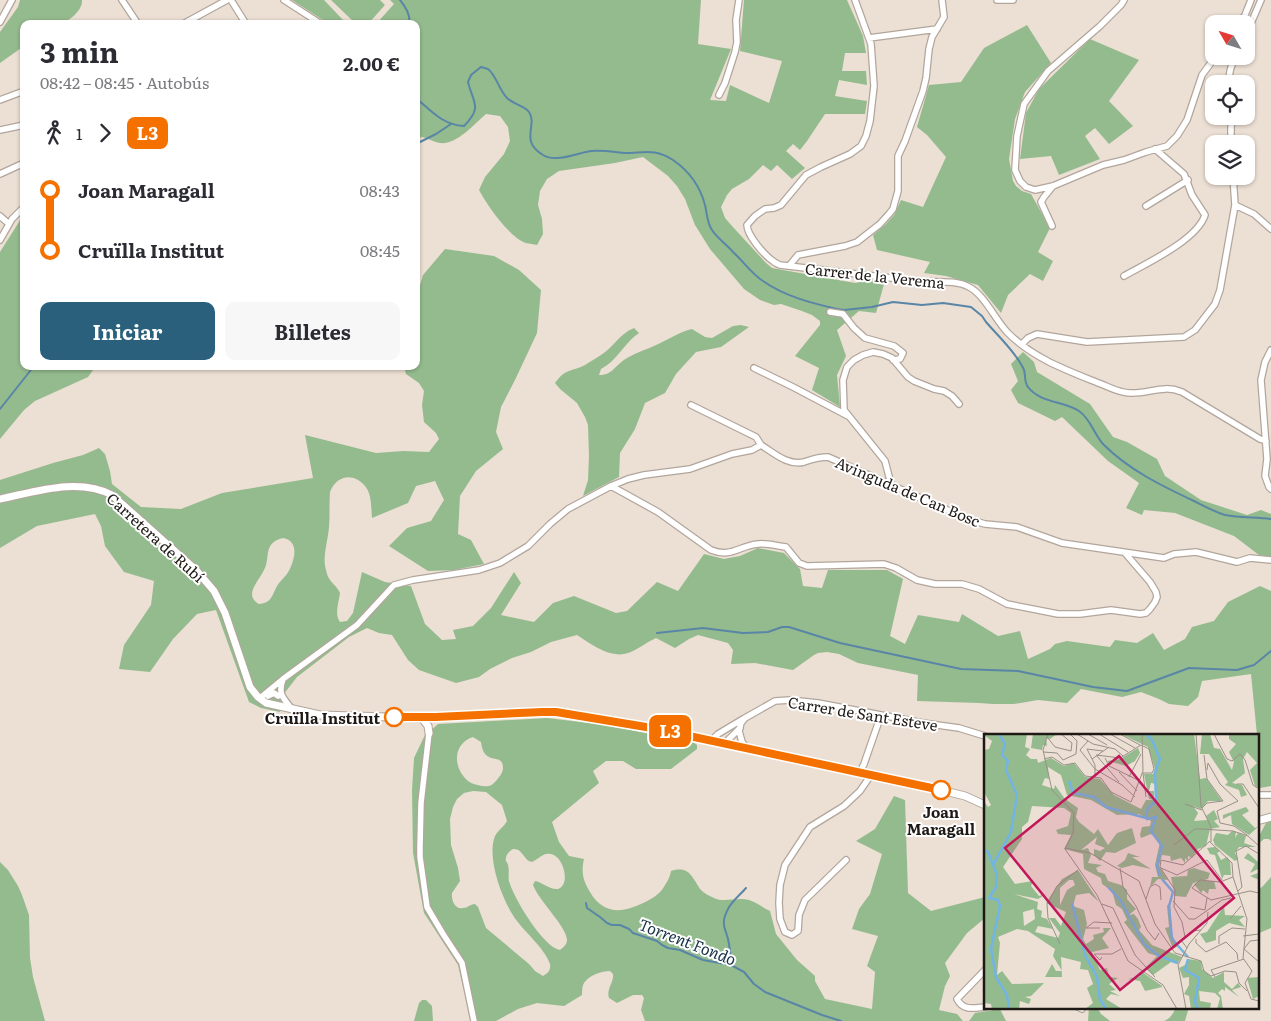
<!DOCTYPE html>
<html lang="es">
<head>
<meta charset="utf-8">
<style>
	:root { --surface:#fff; --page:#f7f7f7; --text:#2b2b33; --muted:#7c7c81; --accent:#2a607b }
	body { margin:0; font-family:Literata,serif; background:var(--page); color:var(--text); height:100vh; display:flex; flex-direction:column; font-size:19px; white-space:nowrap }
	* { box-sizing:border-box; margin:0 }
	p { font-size:16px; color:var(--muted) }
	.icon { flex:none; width:28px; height:28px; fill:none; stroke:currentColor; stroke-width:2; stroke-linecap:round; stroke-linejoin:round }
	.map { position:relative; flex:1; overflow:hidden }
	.panel { position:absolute; left:20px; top:20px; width:400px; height:350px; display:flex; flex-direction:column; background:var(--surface); border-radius:10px; box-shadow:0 1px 4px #0004 }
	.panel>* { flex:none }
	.badge { padding:0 10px; border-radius:8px; font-size:18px; line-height:32px }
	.needle { width:32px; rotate:309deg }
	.controls { position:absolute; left:1205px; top:15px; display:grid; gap:10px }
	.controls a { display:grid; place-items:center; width:50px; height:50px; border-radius:10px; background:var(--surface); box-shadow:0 1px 4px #0004; font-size:25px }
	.map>.badge { position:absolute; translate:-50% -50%; box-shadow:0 0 0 2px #fff }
	.legs { display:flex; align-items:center; gap:8px; height:55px; padding:0 20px; font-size:16px }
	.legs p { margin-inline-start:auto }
	.summary { display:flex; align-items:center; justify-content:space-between; height:85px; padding:0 20px }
	h1 { font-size:28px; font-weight:700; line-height:38px }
	.cta { display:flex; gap:10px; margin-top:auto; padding:10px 20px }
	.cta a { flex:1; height:58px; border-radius:10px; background:var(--accent); color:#fff; font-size:20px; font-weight:700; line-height:58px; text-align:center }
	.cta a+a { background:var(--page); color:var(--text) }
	ul { padding:0 20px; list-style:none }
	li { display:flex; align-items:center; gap:18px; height:60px; font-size:19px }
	li i { display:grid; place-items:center; width:8px; height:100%; margin:0 6px; background:currentColor }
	li i::after { content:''; width:12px; height:12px; margin:-6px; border:4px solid; border-radius:50%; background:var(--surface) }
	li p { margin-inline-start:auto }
	li:first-child i { background:linear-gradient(#0000 50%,currentColor 0) }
	li:last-child i { background:linear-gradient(currentColor 50%,#0000 0) }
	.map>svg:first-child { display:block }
</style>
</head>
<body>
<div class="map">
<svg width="1271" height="1021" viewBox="0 0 1271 1021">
	<rect width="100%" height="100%" fill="#ecdfd4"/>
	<path fill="#94bb8e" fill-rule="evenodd" d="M20 0H82C83 10 69 22 59 24 48 25 35 24 24 24V46L0 63V32L18 7Z
		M292 0H324L343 20 338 24H329Z
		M331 0H380L385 5 368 24H356Z
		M390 0H701L698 44 731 49 710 100 726 101 730 85 769 103 782 61 740 51 744 0H847L863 36 866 53H845L842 71H866L867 85 839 80 835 96 867 101 865 114H825L807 141 800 150 793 144 786 151 805 168 792 179 777 165 771 171 763 165 749 179 732 189 727 195 721 207 725 218 732 226 766 263 772 268 855 283 871 280 884 284 876 313 859 311 837 330 846 356 837 375 840 407 812 390 819 368 795 356 820 325V321L812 315 802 311 781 304 774 305 760 300 744 289 710 249 695 225 685 199 677 186 668 176 643 157 615 163 559 171 547 179 540 191 538 205 542 219 543 234 537 245C534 244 529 244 526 243 509 237 487 205 479 190L485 177 504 154 510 141 508 127 500 116 486 114C474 124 457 145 440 143 434 142 427 138 422 137L416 139V24H376L394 4Z
		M1027 25 1051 63 1025 92 1015 119 1009 159 1013 181 1016 186 1022 191 1031 194 1050 228 1038 252 1053 261 1043 281 1030 274 1008 295 1001 313 978 285 946 276 924 273 930 262 877 250 873 235 886 224 894 215 901 200 923 207 946 157 927 135 917 127 929 85 961 82 984 48Z
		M1090 39 1139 60 1109 101 1133 126 1109 144 1095 128 1085 136 1100 159 1059 175 1051 156 1020 159 1026 113 1039 89Z
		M24 214V366H96L88 377 35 401 24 410 0 439V252Z
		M445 249 494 256 519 270 541 290 537 333 515 380 501 407 496 432 503 449 476 471 460 496 458 534 471 540 484 564 454 570 428 571 389 546 407 528 431 521 444 500 435 481 416 486 408 503 372 518C371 508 372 494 365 486 354 472 336 475 330 492 329 504 330 515 329 527 328 541 322 557 326 570 328 582 336 584 340 593 339 602 334 614 340 622L347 621 353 613 362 572 385 582 411 586 425 624 442 640 456 639 453 630 473 626 491 608 514 572 521 583 501 615 534 622 553 603 574 596 616 613 627 611 657 582 678 591 704 554 724 559 740 556 758 548 784 553 800 569 803 586 822 588 828 570H887L903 579 890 636 905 644 918 615 959 622 962 614 998 636 1020 631 1028 659 1050 649 1055 644 1067 641 1110 647 1115 640 1137 643 1153 633 1164 650 1185 639 1192 627 1214 621 1228 602 1260 586 1271 591V786L1260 788 1257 735 1251 674 1202 681 1198 697 1188 706 1169 704 1159 699 1141 692 1122 697 1081 689 1067 703 1038 700 1014 704H993L979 703 917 701 918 675 858 663 839 654 827 652 818 653 814 655 793 670 755 663 731 664 733 650 728 643 698 635 689 639 675 648 656 638C647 642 637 650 628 653 610 659 591 644 577 635L551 642 531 652 512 658 490 669 479 677 456 683 419 670 408 660 392 635 379 633 367 628 349 637 297 677 283 695 280 712 261 708 249 702 216 610 197 614 173 639 150 672 119 669 124 645 151 605 154 581 124 572 105 546 101 526 95 514 37 526 0 548V480L53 463 83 455 99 448 105 454 110 471 112 484 141 507 181 509 222 493 313 478 305 435 376 453 403 451 429 452 439 439 436 433 424 422 422 405 424 391 419 383 406 374 404 366H416V299L423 275ZM283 538C301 541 294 563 287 574 284 578 280 581 277 586 272 595 272 603 259 604 243 595 259 581 264 570 271 558 262 543 283 538Z
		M741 325 749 327 721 347 696 352 676 374 665 393 645 403 635 429 620 453 619 477 583 496 588 480 589 456 588 425 585 417 577 403 560 389 555 383C566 368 571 372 585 365 590 362 596 358 601 355 614 347 619 334 634 328L639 333C624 343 617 361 601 369L599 375C612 375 614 367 624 360 634 353 646 350 656 345 668 340 679 332 692 329L705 337 712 338 733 326Z
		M1023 352 1034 362 1037 372 1090 404 1113 437 1127 442 1157 459 1165 476 1201 500 1247 515 1261 510 1271 514V557L1259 555 1234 536 1175 513 1144 510 1142 515 1126 508 1139 483 1108 461 1062 417 1055 421 1018 403 1011 390 1018 381 1011 364Z
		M547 718 598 724 693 742 697 745V749L671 769H636L623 761H606L593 771 599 783 552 822 559 842 569 856 584 859C581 872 583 881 590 892 602 913 620 914 641 904 650 900 660 895 665 885 668 881 670 876 671 871 690 865 692 878 701 890 704 893 709 896 714 898 724 903 737 897 749 900 756 902 763 908 770 911L776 934 797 960 815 976V981L825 999 872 1009 875 972 867 966 878 936 852 929 859 909 870 894 882 854 856 841 875 829 894 796 905 800 908 893 931 911 985 897V918L967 933 945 963 950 976 945 986 939 1010 957 1014 963 1021H645L641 1010 644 998 642 995H633L617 1003 609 998C606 989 614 983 613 974L610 971C602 971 589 975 584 983 582 986 582 991 582 995L564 1006 537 1003 518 1009 496 1021H471L458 965 424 913 413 853 412 790 414 758 424 737 438 724ZM473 737 481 742C484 768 503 751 503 768 503 773 499 777 496 781 491 786 489 787 482 786 477 785 472 784 468 781 453 768 452 744 473 737ZM473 791 486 792 502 805 507 821C504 827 498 830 495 836 486 858 503 903 517 921 526 933 545 949 550 964 551 970 548 973 543 976L535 971 529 964 486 928 478 907 475 904C470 904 468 908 463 908 455 910 451 900 452 893L460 881 458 868 451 845 450 819 453 807 457 799 464 793ZM513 849C523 848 523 860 532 862 537 860 541 855 546 854 563 850 572 885 558 889 550 890 542 882 535 881L533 885C539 901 567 927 567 940 567 944 564 947 560 950 544 948 515 900 510 884 507 878 510 871 508 865 507 861 505 862 506 858 506 854 510 851 513 849Z
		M1271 821V841L1269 839H1264L1257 845V840L1266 823Z
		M0 862 8 870 18 886 22 895 29 915 30 958 33 977 45 1021H0Z
		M1271 877V928L1257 934V891L1263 886Z
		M422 1000H426L432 1006 433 1021H414L419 1003Z
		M1089 1007H1097L1101 1014 1110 1021H1088Z
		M1176 1007H1189L1185 1021H1164C1171 1018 1173 1014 1176 1007Z
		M1000 1009 1006 1021H969L975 1013Z"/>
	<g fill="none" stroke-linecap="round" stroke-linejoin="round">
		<path stroke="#5986a6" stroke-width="2" d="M400 0C405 6 411 15 409 24
			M416 98C431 111 443 125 464 126 483 107 473 103 468 82L471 75 481 67C481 67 488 69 488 69 496 75 499 90 507 98 513 104 525 106 529 112 538 125 519 141 543 155 556 163 577 153 591 151 602 150 614 152 625 153 644 153 655 148 673 160 689 171 700 186 705 205 707 213 707 223 712 230 717 238 727 245 733 252 743 261 752 274 763 281 784 296 811 303 837 309L844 310 872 307 893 302 922 305 943 303 971 307 982 316 986 322C998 336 1013 349 1022 366 1027 372 1023 381 1028 387 1040 403 1064 401 1079 411 1091 419 1094 435 1104 445 1129 470 1162 486 1194 501 1204 506 1215 512 1225 515 1240 518 1256 517 1271 519
			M416 144 436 134 451 124
			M0 409 34 366
			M657 633 703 628 743 633 768 632 782 627H789L840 643 961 669 1018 671 1093 687 1127 691 1189 668 1237 670 1254 665 1271 651
			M586 903 587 908 600 917 607 923 612 925H620L629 929 633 933 657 941 662 945 668 948 680 950 703 960 731 965 744 972 754 984 765 992 822 1015 841 1021
			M731 964C731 958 730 951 729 944 727 929 719 926 728 909 732 901 740 895 746 888"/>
		<defs>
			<path id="minor" d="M122 0 138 24
				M231 0 246 24
				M284 0 321 24
				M855 0 871 44 874 86 870 121 866 136 861 146 850 154 821 167 806 175 781 205 774 208 765 209 755 216 747 225C747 235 764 255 773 261 775 263 778 264 780 265 826 270 871 276 917 281 933 283 954 279 969 287 984 294 996 321 1008 333 1034 359 1069 371 1101 384 1111 388 1120 393 1130 393 1150 394 1162 384 1182 392L1260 439 1266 441
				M997 0H1013
				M1124 0 1121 5 1100 26 1048 71 1024 104 1017 136 1015 170 1020 181 1026 187 1035 190 1053 186 1103 165 1124 160 1146 152 1167 146 1177 136 1187 120 1202 75 1216 56
				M0 22 12 0
				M183 24 227 0
				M1239 24 1245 15 1251 0
				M1246 35 1261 0
				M869 38 937 29
				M1230 84C1228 73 1231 66 1236 56
				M719 95 725 83 735 52 737 42 736 20 739 0
				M0 100 24 91
				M0 130 24 125
				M1231 144V127L1233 116
				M0 174 24 163
				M1235 205 1254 214 1271 229
				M1146 206 1188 180
				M0 216 9 224
				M1052 226 1041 202 1044 197 1053 186
				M0 240 12 219 24 207
				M789 266 798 255 845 246 857 242 880 224 889 214 893 209 898 191V156L905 141 923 91 926 78 929 49 932 37 944 17 942 0
				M1124 276C1147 263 1197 240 1205 215L1192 195 1184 174 1155 149
				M830 312 843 314 854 328 865 338 894 346 903 353 900 359 893 360
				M1022 344 1028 338 1037 334 1087 342 1184 337 1195 330 1215 304 1220 290 1235 205 1233 176
				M1271 350 1265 362 1261 380 1267 459 1265 476 1269 487 1271 489
				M754 368 793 387 848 416
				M691 405 756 437 761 445
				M891 484 885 461 844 410 843 380 847 367 854 360 863 355 873 352 883 354 892 358 908 377 914 381 934 389 944 391 952 396 959 404
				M611 486 658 512 711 550C732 558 738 546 758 544 767 543 777 546 786 547L799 563 807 566 884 564 896 568 917 580 935 584H962L979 589 1007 604 1058 614H1080L1111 610 1140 614 1146 613 1150 609 1155 602 1157 597 1156 592 1150 582 1125 553
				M283 679C278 693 282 697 291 708
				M268 696 274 693 278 696
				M260 698 283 679 357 625 394 585 413 580 479 570 500 563 528 546 550 524 568 509 611 486 628 479 644 475 690 469 732 454 752 450 761 445C774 453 788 466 804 462 813 459 818 457 828 457L968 519 985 524 1017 527 1062 543 1164 558 1174 554 1196 552 1237 562 1250 558 1271 560
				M429 733 421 803 420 847V857L427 907 443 934 462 963 474 1021
				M712 740 718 734 743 719
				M726 743 729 739 740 728
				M746 747 742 742 739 731 741 723 745 718 775 701 790 700 818 703 923 723 959 728 985 736
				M860 772 864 764 881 715
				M1257 795H1271
				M846 860 805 900 799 915 798 931 792 935 785 932 780 919 779 903 780 885 785 865 810 827 844 806 860 791 871 775
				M985 970 957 999C963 1011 973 1008 985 1007
				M1078 1007 1082 1009"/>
			<path id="tertiary" d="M0 499C35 492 78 477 112 495L196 570 214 591 225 613 250 687 258 697 266 703 320 715 422 718 541 712H556L652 728 949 792 965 796 985 805
				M422 718 428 726 429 733
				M1257 821 1271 817"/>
		</defs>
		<use href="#minor" stroke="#b2a69c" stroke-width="8"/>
		<use href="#tertiary" stroke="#b2a69c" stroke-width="9"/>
		<use href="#minor" stroke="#fff" stroke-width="5.5"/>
		<use href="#tertiary" stroke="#fff" stroke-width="7"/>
	</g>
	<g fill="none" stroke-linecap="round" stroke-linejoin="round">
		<defs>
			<path id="line-1" d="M394 717H436L542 712H556L652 728 941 790"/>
		</defs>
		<use href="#line-1" stroke="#fff" stroke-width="11"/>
		<use href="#line-1" stroke="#f47100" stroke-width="8"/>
	</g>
	<g fill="#fff" stroke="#f47100" stroke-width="2.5">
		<circle cx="394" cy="717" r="9"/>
		<circle cx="941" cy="790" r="9"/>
	</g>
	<g text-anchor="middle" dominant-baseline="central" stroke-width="4" stroke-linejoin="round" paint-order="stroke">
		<g font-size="15" fill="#1e1915" stroke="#fff">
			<text transform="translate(875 275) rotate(6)">Carrer de la Verema</text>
			<text transform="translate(908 491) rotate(23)">Avinguda de Can Bosc</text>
			<text transform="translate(156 537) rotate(42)">Carretera de Rubí</text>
			<text transform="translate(863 713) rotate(9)">Carrer de Sant Esteve</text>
		</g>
		<g font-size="15" font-weight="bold" fill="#1e1915" stroke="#fff" text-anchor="end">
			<text x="380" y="717">Cruïlla Institut</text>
			<text x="941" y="811" text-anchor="middle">Joan<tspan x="941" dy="17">Maragall</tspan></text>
		</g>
		<g font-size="16" font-style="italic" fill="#153246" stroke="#fff">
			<text transform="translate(688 941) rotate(21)">Torrent Fondo</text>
		</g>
	</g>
	<g transform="translate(984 734)">
		<rect width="275" height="275" fill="#ecdfd4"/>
		<path d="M43 0 41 13 46 15 42 21 47 25H53L54 29 67 24 80 32 90 29 101 43 116 45 130 61 157 75 162 66H171L172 50 167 49 165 57H170V66L165 65 160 40H169L171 35 164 13 137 0H210L216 45 222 44 238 67H224L217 75 209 72 214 79 210 87 224 86 222 82 230 76 234 85 230 87 236 93 226 95 222 112 214 115 208 124 204 122V127L201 124V129L197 124 187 127 186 122 178 121 175 132 184 146 174 145 166 153 168 143H174L171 131 176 108 167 100 157 104 156 101 158 93 166 92 167 87 155 80 133 81 107 66 83 61 77 41 64 33 65 45 61 44 58 51 70 55 71 51 81 65 94 74 92 83 95 88 110 100 114 95 124 111 133 99 148 94 152 109 131 119 122 118 116 127 110 121V115L116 117 121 114 111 110 113 103 97 116 104 114 107 121 104 129 118 131 112 134 114 138 121 140 124 147 137 151 143 156V165L152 175 145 181 150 180 154 185 157 193 155 196 168 211 198 223 193 230 187 228 169 241 161 234 173 222 164 219 140 188 143 186 138 175 132 171 128 157 118 150 117 144 100 135 99 120 80 115 87 101 74 100 72 96 84 92 87 79 80 74 48 72 44 88 38 93V105L19 133 31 150 49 147 47 152 55 162 62 160 54 165 30 160 54 168 53 175 58 177 57 183 63 185 69 195 54 192 51 198 74 204 76 199 65 184H71L77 192 82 178 62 169 78 145 94 136 115 168 105 159 92 161 89 172 100 176 103 190 99 205 102 210 110 205 109 201 120 198 119 194H127L118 204 125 214 108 218 116 236 123 234 125 243 134 244 125 250 132 256 126 257 136 262 127 260 122 265 138 275H101L109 269 103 254 109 250 104 236 96 235 97 228 77 223 78 243H61L68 230 72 237H78L69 222 71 215 44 197 33 195 14 203 16 209 13 241 18 237 28 250 60 249 47 262 41 263 47 265 45 270 36 267 35 275H8L7 270 0 269V67L4 73 7 71 0 58V16L5 15 8 7 0 1ZM85 146H89L91 151 83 156 76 171V154ZM50 175 51 185 40 192 39 178ZM49 0H73L66 5 62 4 63 12 59 11 58 16 47 14ZM218 0H226L230 14 236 15 248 36 250 28 245 18 252 10 245 5V0H275V54L271 52 266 36 273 29 263 18 259 25 261 39 248 49 258 51 263 61 257 63 255 56 241 51 244 48 225 20H216ZM154 14 156 19 151 27 142 32 128 28 127 31 123 27 136 25ZM262 73 265 77 258 81 271 94 275 92 265 101 248 90 247 81 239 85V81ZM248 97 252 98 251 104 254 99 262 102 260 109 272 113H255L251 119 254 125 251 127 231 111 229 106 232 99 244 101ZM231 113 236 117 233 119 237 126 243 123 246 127 247 141H240L238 145 231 121 226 120 223 114ZM144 119 156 123H148L167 135 149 131 138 134 133 132 141 126ZM264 119 275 129V146L266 142 274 139V135L266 139 271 130 260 124ZM210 134 226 139 224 145 209 149 202 163 191 162 187 143 203 142 204 136ZM216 147H230L232 155H225L224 160 219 156 217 159 210 150ZM186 168 188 201 194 212 189 215 181 194 185 193 183 172ZM240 172 241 181 261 182 255 186 261 193 245 189 232 197V206L222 209 216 200 223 198ZM204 225 217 227 218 235 229 244 240 238V248L248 255 254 249 257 253 248 256 255 263 241 253V257L238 255 234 259 237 262 239 275H233L236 264 231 259 215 257 216 267 227 269 226 275H207L205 262 200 260 205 251V243L199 244 195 234 201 231ZM158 238 178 252V253L161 257 156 247 144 245 155 243 157 240 154 239ZM275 243V262L269 265 263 244Z" fill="#94bb8e" fill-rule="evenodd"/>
		<path fill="none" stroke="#72b5e4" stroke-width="2.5" d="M162 0 168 6 176 25 171 38 172 67 164 74 162 82 163 85 172 83 167 97 178 112 173 132 176 142M85 47 89 59 110 63 122 73 162 84M0 116 4 118 13 141 12 153 5 164 14 166 16 172 7 215 12 243 23 261 25 275M9 131 27 98 33 61 22 36 24 27 18 21 21 10 15 0M178 145 189 158 185 172 188 205 204 223M124 153 137 167 160 210 175 222 194 229M88 169 101 221 113 243 116 265 122 275M204 225 201 236 215 244 211 268 214 275"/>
		<path fill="none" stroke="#9a9088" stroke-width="1" d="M64 0 59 16 68 56 90 79 89 99 81 115 113 161 144 227 179 251 193 275M93 0 109 10 131 15 139 22M104 0 123 11M115 0 144 18M126 0 151 14M136 0 156 11M212 0 217 72 227 93V108M230 0 243 25 248 27 256 20 261 26 269 51 275 55M63 3 71 13 87 17 88 9 77 0M104 7 96 16 111 35 138 51 151 63M157 11 165 15 170 35 168 39H159L162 63M59 18 73 19 79 26 92 20 93 7 86 0M112 21 136 24 157 11M113 22 135 48M121 24 125 32 156 47M60 25 68 23 80 31 91 29 101 42 117 44 127 58 147 68 159 37 158 0M108 25 125 13M223 36 224 29 236 50 254 67 233 77 236 89 250 92 263 101M135 38 153 57M111 43V31L103 15 119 17M145 43 157 20M253 50H259L275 74M201 70 218 76M275 73V89M218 74 223 69 239 67 223 45 220 21M225 107 248 129 249 143 263 185 259 224 268 237 261 249 267 265 275 267M190 111 211 95H217L249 97 264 102 275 112M81 114 106 119 155 147 171 190 191 219 217 227 220 237 227 242 241 237 252 238 255 249 263 257M136 134 139 153 152 172 163 196 171 206 175 199M177 134 193 141 223 126 238 146M249 143 236 148 216 146 208 154 227 166 266 157 275 159M254 157 258 153 252 117 262 112 275 120M162 165 166 153 171 150 176 153 177 166M189 167 205 185H211L238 166 247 164M118 170 129 174 151 221 171 243M206 173 221 176 223 164M246 185 257 172M116 194H102L110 188 128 189M259 202 275 200M201 203 198 188 190 173 191 156 176 133 177 126 199 131 225 108M212 205V209L222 218 242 208 253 219 254 226M76 210 64 184 63 170 73 152 94 136M235 210V202L248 194 261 195M203 214 197 206 208 197 217 196M260 215 266 207 275 206M260 215 275 228M118 223 116 226 110 220H128L137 215M231 243 227 236 260 225M202 275 194 231 205 210 223 189 224 178"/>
		<path fill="#c2185b" fill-opacity="0.15" stroke="#c2185b" stroke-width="2.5" d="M135 22 250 164 136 256 21 114Z"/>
		<rect width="275" height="275" fill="none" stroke="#1e1915" stroke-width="2.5"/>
	</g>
</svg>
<div class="controls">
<a><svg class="needle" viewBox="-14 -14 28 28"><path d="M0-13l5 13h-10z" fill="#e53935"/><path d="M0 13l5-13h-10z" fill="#7c7c81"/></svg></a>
<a><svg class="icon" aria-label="locate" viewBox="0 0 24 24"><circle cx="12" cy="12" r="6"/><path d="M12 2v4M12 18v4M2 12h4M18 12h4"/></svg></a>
<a><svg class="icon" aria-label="layers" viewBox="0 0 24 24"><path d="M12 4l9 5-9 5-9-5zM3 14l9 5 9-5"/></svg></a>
</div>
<b class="badge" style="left:670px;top:731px;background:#f47100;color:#fff">L3</b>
<section class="panel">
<div class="summary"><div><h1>3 min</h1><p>08:42 – 08:45 · Autobús</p></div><b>2.00 €</b></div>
<div class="legs"><svg class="icon" aria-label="walk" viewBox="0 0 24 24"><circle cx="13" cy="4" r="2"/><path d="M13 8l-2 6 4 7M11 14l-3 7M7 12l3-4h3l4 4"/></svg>1<svg class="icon" aria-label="forward" viewBox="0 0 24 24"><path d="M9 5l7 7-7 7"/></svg><b class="badge" style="background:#f47100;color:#fff">L3</b></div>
<ul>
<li><i style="color:#f47100"></i><b>Joan Maragall</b><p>08:43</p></li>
<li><i style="color:#f47100"></i><b>Cruïlla Institut</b><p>08:45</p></li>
</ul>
<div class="cta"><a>Iniciar</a><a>Billetes</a></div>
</section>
</div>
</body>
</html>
